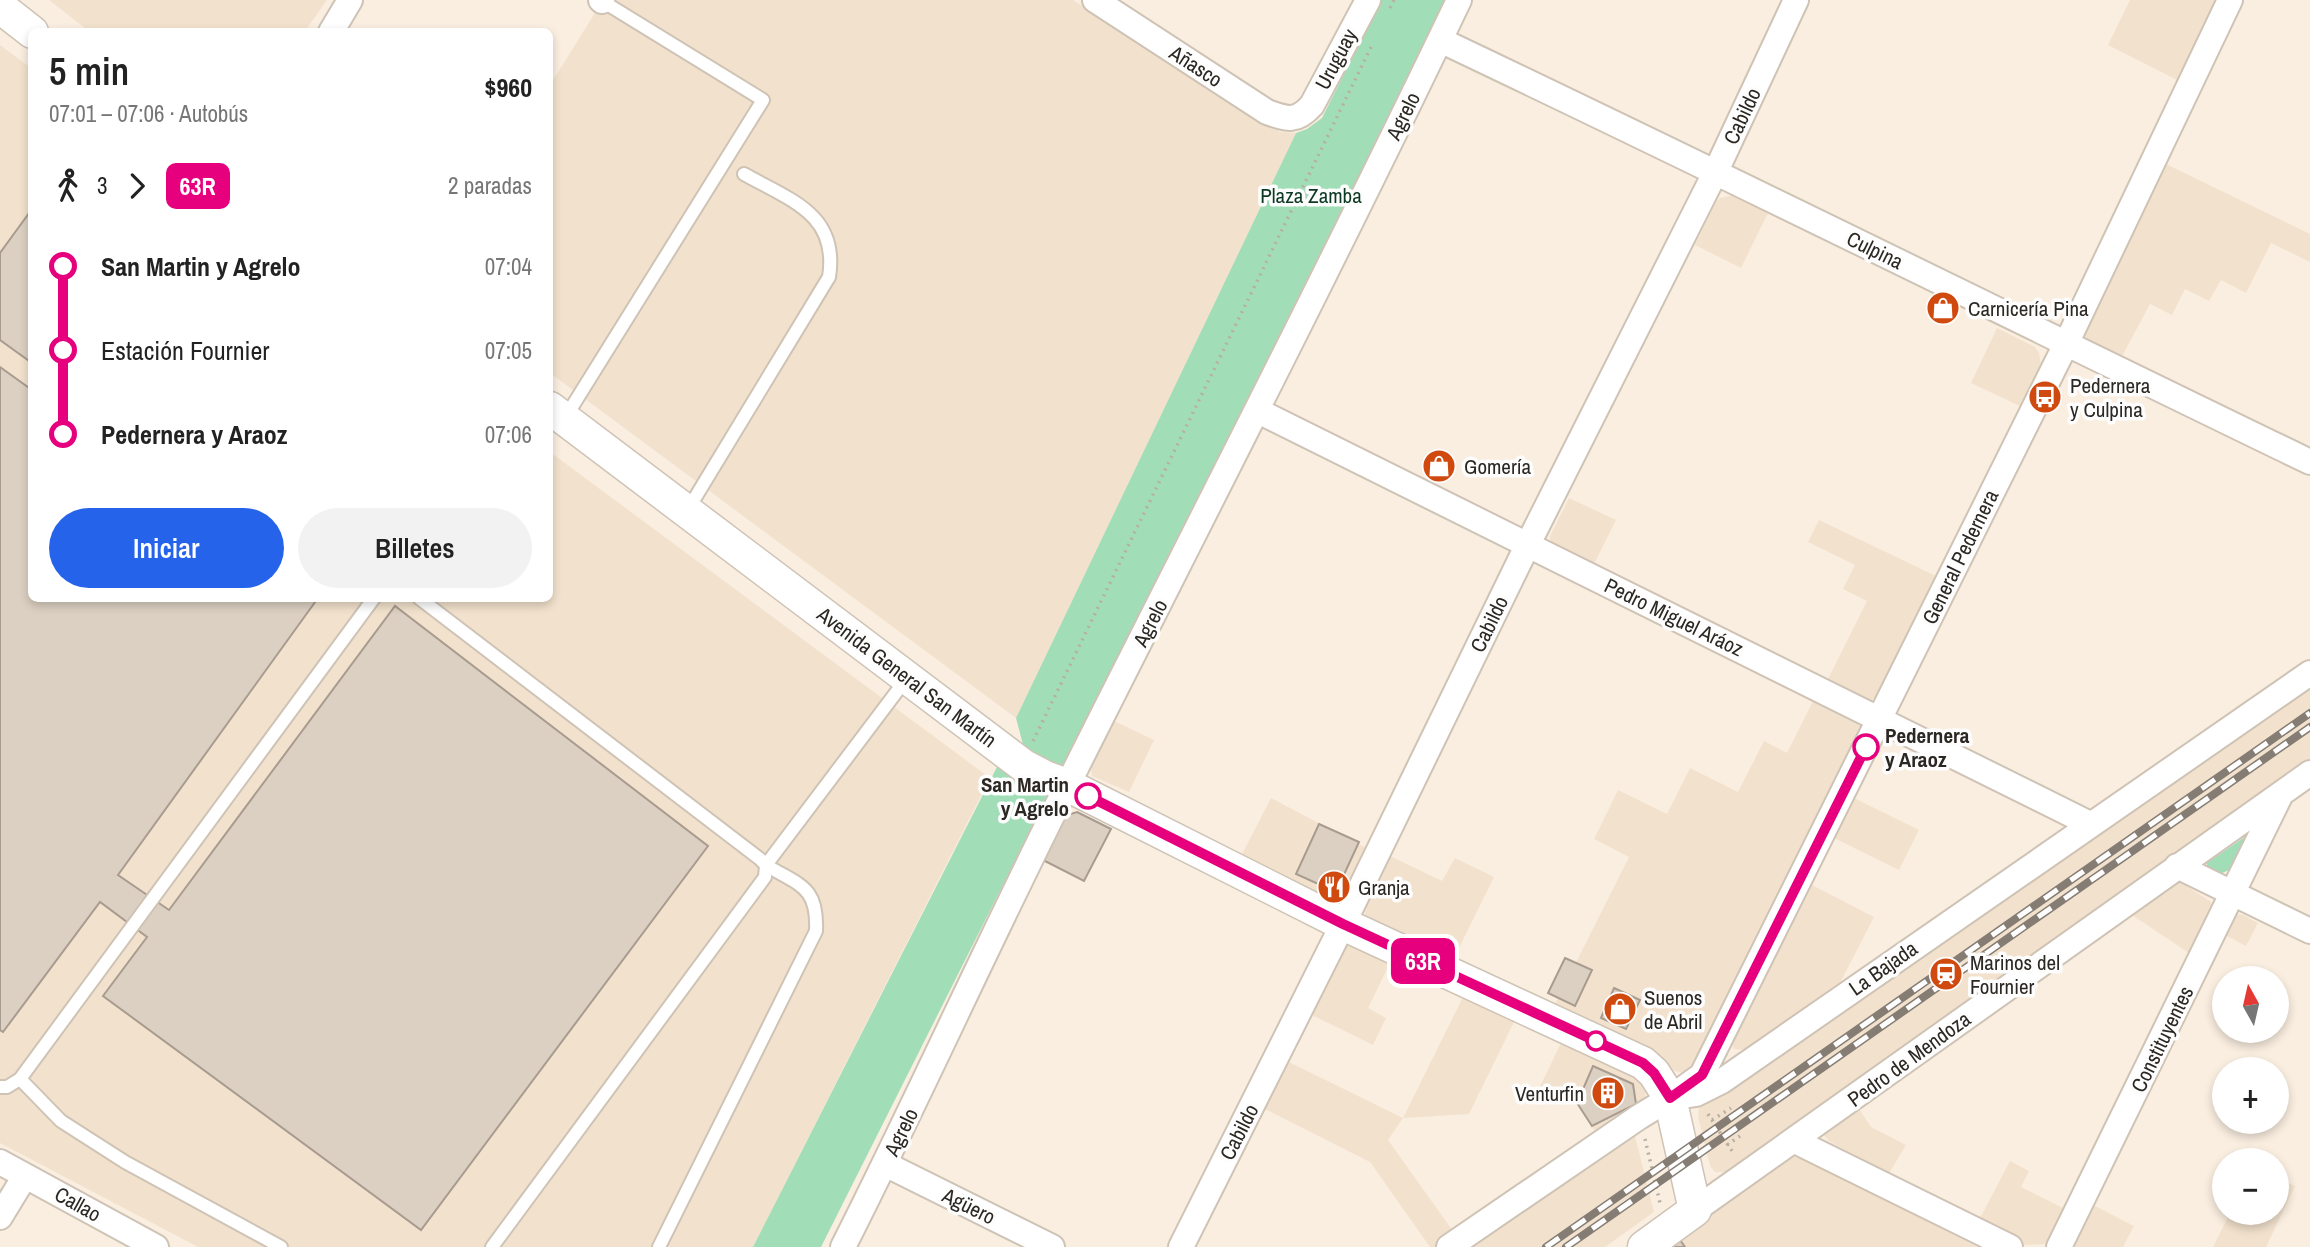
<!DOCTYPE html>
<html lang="es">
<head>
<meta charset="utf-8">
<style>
	:root { --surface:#fff; --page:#f2f2f2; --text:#222; --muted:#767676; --accent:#2563eb }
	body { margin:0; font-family:"Archivo Narrow",sans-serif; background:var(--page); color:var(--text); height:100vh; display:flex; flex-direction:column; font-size:26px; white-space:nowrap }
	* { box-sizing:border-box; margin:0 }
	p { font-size:23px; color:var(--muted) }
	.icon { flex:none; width:38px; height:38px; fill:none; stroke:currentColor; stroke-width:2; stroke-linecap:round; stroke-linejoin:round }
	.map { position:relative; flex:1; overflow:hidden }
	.drawer { position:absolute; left:28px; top:28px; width:525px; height:574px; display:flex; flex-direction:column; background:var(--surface); border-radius:10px; box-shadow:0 4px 10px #0003 }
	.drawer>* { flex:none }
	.badge { padding:0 14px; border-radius:10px; font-size:24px; line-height:46px }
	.needle { width:46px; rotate:352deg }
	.buttons { position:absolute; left:2212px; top:966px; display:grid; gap:14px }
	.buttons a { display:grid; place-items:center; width:77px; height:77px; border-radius:50%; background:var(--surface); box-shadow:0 4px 10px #0003; font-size:35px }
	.map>.badge { position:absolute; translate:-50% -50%; box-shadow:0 0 0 4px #fff }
	.legs { display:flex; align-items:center; gap:10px; height:77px; padding:0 21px; font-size:23px }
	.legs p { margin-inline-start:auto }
	.headline { display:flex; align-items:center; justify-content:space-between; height:119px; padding:0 21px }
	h1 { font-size:38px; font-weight:600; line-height:52px }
	.button { display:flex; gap:14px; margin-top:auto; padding:14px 21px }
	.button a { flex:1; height:80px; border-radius:42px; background:var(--accent); color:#fff; font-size:28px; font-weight:600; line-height:80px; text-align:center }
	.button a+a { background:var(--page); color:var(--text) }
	ul { padding:0 21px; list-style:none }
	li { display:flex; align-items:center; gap:24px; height:84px; font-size:26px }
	li i { display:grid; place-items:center; width:10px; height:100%; margin:0 9px; background:currentColor }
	li i::after { content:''; width:18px; height:18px; margin:-9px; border:5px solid; border-radius:50%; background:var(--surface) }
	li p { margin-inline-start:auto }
	li:first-child i { background:linear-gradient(#0000 50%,currentColor 0) }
	li:last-child i { background:linear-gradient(currentColor 50%,#0000 0) }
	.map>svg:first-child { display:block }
</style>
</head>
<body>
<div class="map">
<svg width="2310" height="1247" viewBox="0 0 2310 1247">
	<rect width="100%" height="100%" fill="#faeee0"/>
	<path fill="#f2e2cd" d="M49 0H327L305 31 90 32Z
		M603 0H1073L1280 132 1296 133 1016 718 550 373V85Z
		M2130 0H2224L2181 82 2108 45Z
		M0 45 31 68 32 598H550V452L990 778 753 1247H198L0 1143Z
		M2164 163 2310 234V262L2271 243 2246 293 2221 280 2209 301 2185 289 2172 315 2150 304 2120 360 2088 345 2083 327Z
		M1735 195 1769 211 1741 268 1695 245 1716 202 1720 198Z
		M1997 328 2035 347 2039 353 2041 365 2022 407 1971 383Z
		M1569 498 1616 520 1592 568 1550 545V536Z
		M1819 520 1938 577 1881 692 1869 702 1825 685 1867 601 1843 589 1855 565 1808 542Z
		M2310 682V768L1731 1172H1715L1710 1166 1698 1116 1699 1106 1703 1100Z
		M1814 699 1856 720 1860 725V732L1698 1068 1684 1073 1675 1071 1552 1010 1629 857 1594 839 1618 790 1667 814 1690 768 1738 792 1764 741 1787 753Z
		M1114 721 1154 740 1129 792 1092 776 1091 767Z
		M1271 798 1370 850 1345 896 1326 900 1241 856Z
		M1854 798 1919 830 1899 870 1834 838Z
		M1390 856 1442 881 1455 858 1494 877 1452 962 1368 920 1365 914 1366 905Z
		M2173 882 2182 883 2211 902V912L2189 953 2126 911Z
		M1810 884 1874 917 1841 981 1746 1050 1734 1049 1731 1039Z
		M2236 914 2243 915 2258 923 2246 946 2223 934 2231 919Z
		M1353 942 1392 959 1368 1008 1386 1018 1373 1045 1312 1015 1345 946Z
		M1464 995 1515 1020 1469 1114 1403 1118 1388 1140 1455 1234 1437 1247H1430L1370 1162 1265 1109 1289 1062 1403 1118Z
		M1561 1043 1642 1082 1646 1093 1641 1106 1598 1136 1577 1103 1533 1101Z
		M1855 1103 1871 1127 1906 1145 1888 1175 1829 1141 1824 1135 1823 1129Z
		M1632 1124 1654 1212 1605 1247H1458Z
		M1793 1157 1804 1159 1977 1247H1657L1782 1159Z
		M2010 1161 2029 1171 2021 1187 2065 1209 2052 1238 2044 1244 2026 1245 1978 1222Z
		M2277 1178 2295 1186 2266 1247H2213L2230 1213H2277Z
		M2091 1204 2134 1226 2123 1247H2069Z"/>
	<path fill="#a1deb8" d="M1381 0H1448L1067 771 1026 756 1016 718 1296 133 1307 129 1322 118Z
		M998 765 1047 797 821 1247H753Z
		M2249 834 2236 867 2220 874 2207 869V863Z"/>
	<path fill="#dcd0c2" stroke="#a89b8f" stroke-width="2" d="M32 209V363L0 340V253Z
		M1938 296 1956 306 1948 319 1930 310Z
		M0 367 32 390V598H318L118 875 169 910 395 606 708 846 421 1230 103 996 147 937 100 902 3 1032 0 1030Z
		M1077 812 1111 829 1084 881 1041 859 1064 816Z
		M1319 824 1359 842 1336 892 1296 874Z
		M1565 958 1592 970 1575 1006 1548 993Z
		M1614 988 1640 1000 1626 1029 1601 1018Z
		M1593 1066 1633 1084 1636 1104 1592 1126 1577 1103Z
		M1678 1237 1685 1247H1664Z"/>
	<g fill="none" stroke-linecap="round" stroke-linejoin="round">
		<defs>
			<path id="service" d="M565 418 763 100 602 1
				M687 511 829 277C839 214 790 200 744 174
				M419 598 760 859 766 865 765 877 492 1247
				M20 1079 61 1121 125 1162 281 1247
				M0 1087H7L20 1079 374 598
				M659 1247 816 931C818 886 800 886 766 865L907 678"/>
			<path id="minor" d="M601 0 602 1
				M1095 0 1267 112C1287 119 1296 123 1312 105L1368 0
				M331 32 350 0
				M1440 40C1731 178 2020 322 2310 462
				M1258 411 2090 824
				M2177 866 2310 931
				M1670 1098 1702 1075 2066 344 2230 0
				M1795 1141 2010 1247
				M0 1162 156 1247
				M885 1164 1052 1247
				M1695 1210 2310 773
				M0 1217 25 1176
				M843 1247C921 1093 991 936 1069 782 1200 521 1333 263 1459 0
				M1181 1247 1343 924 1528 544 1716 171 1796 0
				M1449 1247 1639 1117 1670 1098 1696 1094 1722 1081 2310 673
				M2059 1247 2281 794"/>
			<path id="tertiary" d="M0 7 32 32
				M550 408 1024 766 1045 777 1067 785 1343 924 1643 1063 1654 1073 1670 1098 1695 1210 1644 1247"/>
		</defs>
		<use href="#service" stroke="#cec3b5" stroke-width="16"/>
		<use href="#minor" stroke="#cec3b5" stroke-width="28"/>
		<use href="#tertiary" stroke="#cec3b5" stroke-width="35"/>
		<path stroke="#b8afa3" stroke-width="3.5" stroke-dasharray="2 5" stroke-linecap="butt" d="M1390 8 1394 0
			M1033 741 1373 43
			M1708 1114 1734 1154
			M1712 1120 1731 1108
			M1645 1139 1660 1203
			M1727 1145 1740 1136"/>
		<use href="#service" stroke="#fff" stroke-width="12"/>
		<use href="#minor" stroke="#fff" stroke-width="24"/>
		<use href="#tertiary" stroke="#fff" stroke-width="32"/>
		<defs>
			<path id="rail" d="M1546 1247 2310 713
				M1566 1247 2310 727"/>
		</defs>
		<use href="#rail" stroke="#857d74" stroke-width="8"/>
		<use href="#rail" stroke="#fdfdfd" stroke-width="5" stroke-dasharray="16" stroke-linecap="butt"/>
	</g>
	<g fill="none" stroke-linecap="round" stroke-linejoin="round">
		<defs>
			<path id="line-1" d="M1088 796 1343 924 1643 1063 1654 1073 1670 1098 1702 1075 1866 747"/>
		</defs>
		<use href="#line-1" stroke="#fff" stroke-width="16"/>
		<use href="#line-1" stroke="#e6007e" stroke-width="10"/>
	</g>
	<defs>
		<symbol id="shop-disc" viewBox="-11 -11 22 22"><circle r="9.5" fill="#d04a10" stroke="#fdfdfd"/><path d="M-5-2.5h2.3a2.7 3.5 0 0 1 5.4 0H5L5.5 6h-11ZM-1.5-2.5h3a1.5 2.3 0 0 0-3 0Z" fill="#fff"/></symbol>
		<symbol id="bus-disc" viewBox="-11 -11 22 22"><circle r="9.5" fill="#d04a10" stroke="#fdfdfd"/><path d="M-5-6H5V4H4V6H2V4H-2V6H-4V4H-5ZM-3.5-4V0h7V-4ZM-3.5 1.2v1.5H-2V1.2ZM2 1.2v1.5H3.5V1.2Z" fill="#fff"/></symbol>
		<symbol id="restaurant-disc" viewBox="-11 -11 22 22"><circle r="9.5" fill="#d04a10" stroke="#fdfdfd"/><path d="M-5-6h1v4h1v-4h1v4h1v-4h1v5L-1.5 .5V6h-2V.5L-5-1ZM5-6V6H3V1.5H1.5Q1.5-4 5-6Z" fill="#fff"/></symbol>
		<symbol id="station-disc" viewBox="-11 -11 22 22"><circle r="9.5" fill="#d04a10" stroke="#fdfdfd"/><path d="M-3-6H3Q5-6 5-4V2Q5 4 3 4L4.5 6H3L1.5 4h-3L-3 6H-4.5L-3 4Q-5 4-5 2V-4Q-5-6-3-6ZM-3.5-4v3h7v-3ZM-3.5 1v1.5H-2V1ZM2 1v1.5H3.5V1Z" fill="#fff"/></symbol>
		<symbol id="building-disc" viewBox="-11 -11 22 22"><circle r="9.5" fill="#d04a10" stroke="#fdfdfd"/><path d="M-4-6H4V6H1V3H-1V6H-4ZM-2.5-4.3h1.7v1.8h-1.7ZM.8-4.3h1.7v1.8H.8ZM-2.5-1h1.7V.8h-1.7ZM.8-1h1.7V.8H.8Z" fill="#fff"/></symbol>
	</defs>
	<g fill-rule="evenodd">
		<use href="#shop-disc" x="1924" y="289" width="38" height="38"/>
		<use href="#bus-disc" x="2026" y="378" width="38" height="38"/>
		<use href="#shop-disc" x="1420" y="447" width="38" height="38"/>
		<use href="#restaurant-disc" x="1315" y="868" width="38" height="38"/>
		<use href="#station-disc" x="1927" y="955" width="38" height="38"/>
		<use href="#shop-disc" x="1601" y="990" width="38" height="38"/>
		<use href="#building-disc" x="1589" y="1074" width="38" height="38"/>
	</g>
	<g fill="#fff" stroke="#e6007e" stroke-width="3.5">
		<circle cx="1866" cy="747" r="12"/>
		<circle cx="1088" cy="796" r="12"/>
		<circle cx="1596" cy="1041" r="9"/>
	</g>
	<g text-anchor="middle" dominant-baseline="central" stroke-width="7" stroke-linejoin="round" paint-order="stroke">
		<g font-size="21" fill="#2b2722" stroke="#fdfdfd">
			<text transform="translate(1336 59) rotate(-62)">Uruguay</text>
			<text transform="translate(1196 66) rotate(33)">Añasco</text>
			<text transform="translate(1403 116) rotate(-64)">Agrelo</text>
			<text transform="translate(1742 116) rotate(-65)">Cabildo</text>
			<text transform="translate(1875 250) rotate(26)">Culpina</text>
			<text transform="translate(1960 557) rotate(-64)">General Pedernera</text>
			<text transform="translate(1674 617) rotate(26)">Pedro Miguel Aráoz</text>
			<text transform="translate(1150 623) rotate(-63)">Agrelo</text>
			<text transform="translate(1489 624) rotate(-64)">Cabildo</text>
			<text transform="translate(907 677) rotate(37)">Avenida General San Martín</text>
			<text transform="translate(1883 968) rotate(-35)">La Bajada</text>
			<text transform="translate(2162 1039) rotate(-64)">Constituyentes</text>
			<text transform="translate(1909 1059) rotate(-36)">Pedro de Mendoza</text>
			<text transform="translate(901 1132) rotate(-64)">Agrelo</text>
			<text transform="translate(1239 1132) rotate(-63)">Cabildo</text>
			<text transform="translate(78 1204) rotate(29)">Callao</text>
			<text transform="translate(969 1206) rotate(26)">Agüero</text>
		</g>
		<g font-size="21" fill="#0c3922" stroke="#fdfdfd">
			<text x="1311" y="195">Plaza Zamba</text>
		</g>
		<g font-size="21" fill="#2b2722" stroke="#fdfdfd" text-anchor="start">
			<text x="1968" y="308">Carnicería Pina</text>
			<text x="2070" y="385">Pedernera<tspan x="2070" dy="24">y Culpina</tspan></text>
			<text x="1464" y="466">Gomería</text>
			<text x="1358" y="887">Granja</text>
			<text x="1970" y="962">Marinos del<tspan x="1970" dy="24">Fournier</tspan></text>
			<text x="1644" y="997">Suenos<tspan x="1644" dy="24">de Abril</tspan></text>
			<text x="1584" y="1093" text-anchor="end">Venturfin</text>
		</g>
		<g font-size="21" font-weight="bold" fill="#2b2722" stroke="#fdfdfd" text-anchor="start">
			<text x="1885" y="735">Pedernera<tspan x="1885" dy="24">y Araoz</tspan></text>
			<text x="1069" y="784" text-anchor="end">San Martin<tspan x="1069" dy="24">y Agrelo</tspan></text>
		</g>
	</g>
</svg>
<div class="buttons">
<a><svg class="needle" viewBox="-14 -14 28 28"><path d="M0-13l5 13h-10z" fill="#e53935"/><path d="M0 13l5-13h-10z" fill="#767676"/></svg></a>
<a>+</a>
<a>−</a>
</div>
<b class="badge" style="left:1423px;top:961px;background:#e6007e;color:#fff">63R</b>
<section class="drawer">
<div class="headline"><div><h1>5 min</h1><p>07:01 – 07:06 · Autobús</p></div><b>$960</b></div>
<div class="legs"><svg class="icon" aria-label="walk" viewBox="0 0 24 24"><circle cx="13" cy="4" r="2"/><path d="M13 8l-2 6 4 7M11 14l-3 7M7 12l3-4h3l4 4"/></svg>3<svg class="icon" aria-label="forward" viewBox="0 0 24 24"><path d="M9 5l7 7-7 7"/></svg><b class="badge" style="background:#e6007e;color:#fff">63R</b><p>2 paradas</p></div>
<ul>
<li><i style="color:#e6007e"></i><b>San Martin y Agrelo</b><p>07:04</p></li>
<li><i style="color:#e6007e"></i><span>Estación Fournier</span><p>07:05</p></li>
<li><i style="color:#e6007e"></i><b>Pedernera y Araoz</b><p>07:06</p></li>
</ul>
<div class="button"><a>Iniciar</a><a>Billetes</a></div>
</section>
</div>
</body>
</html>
